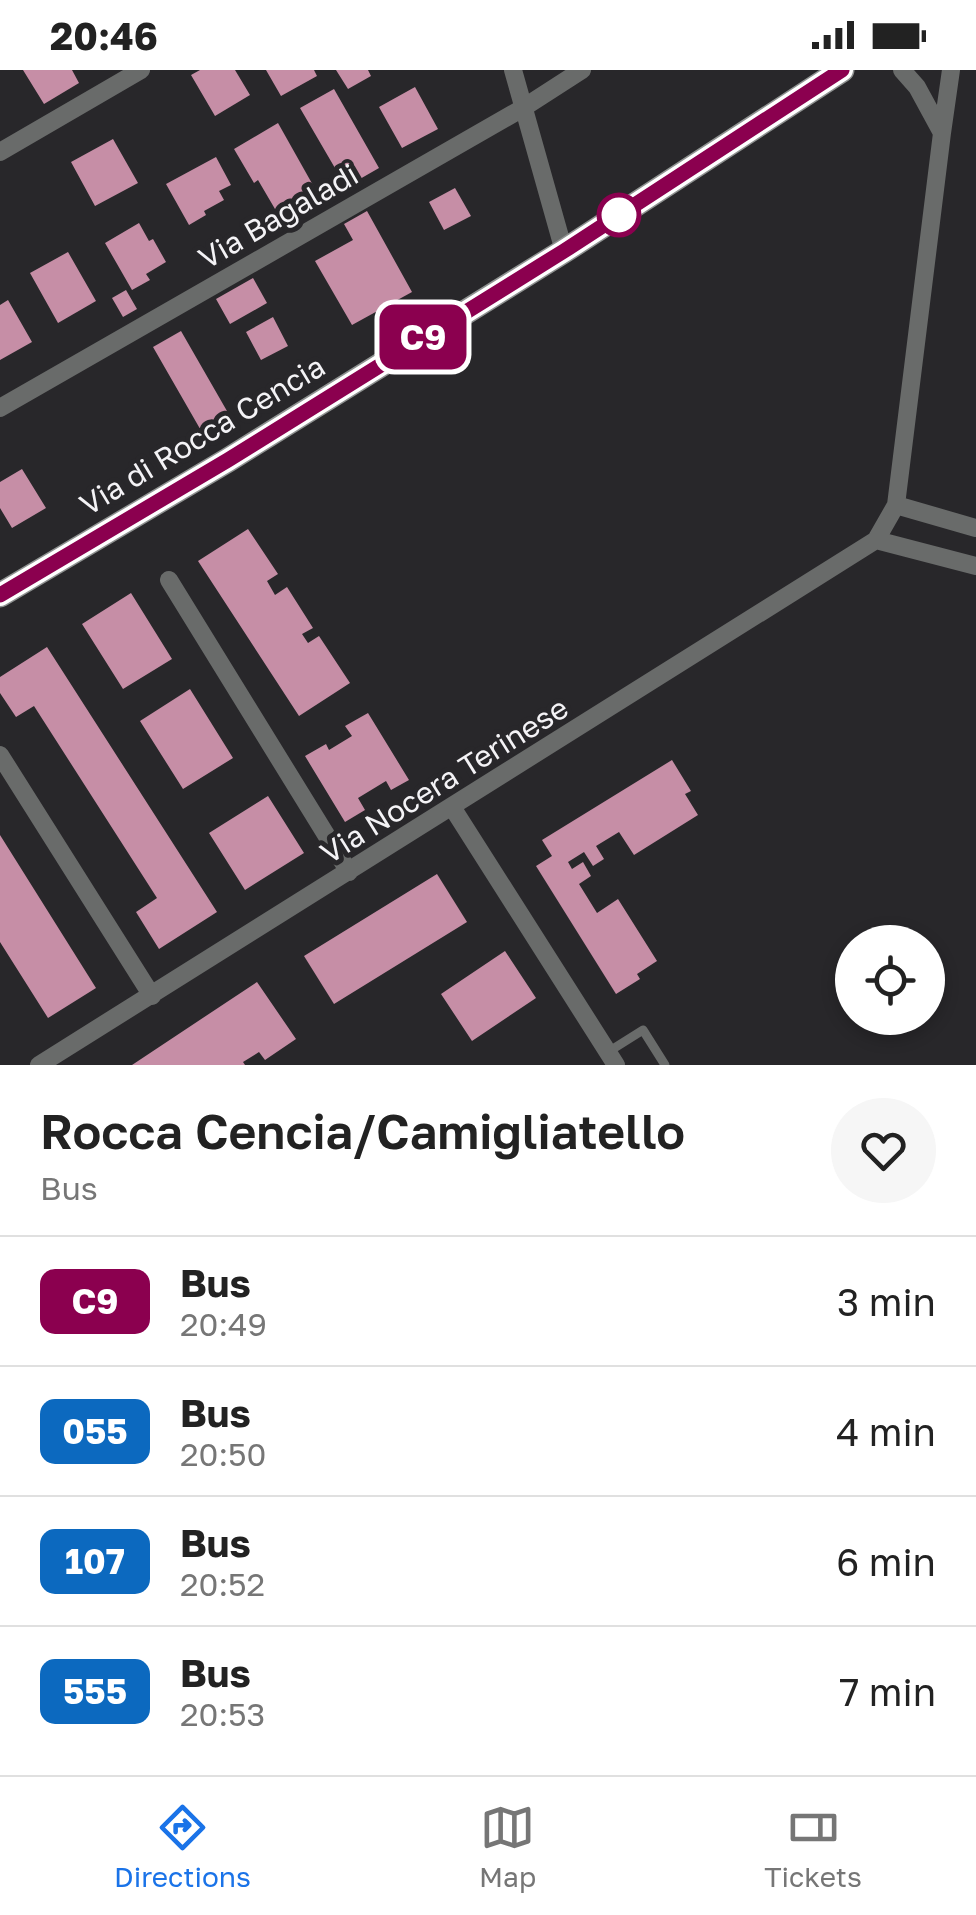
<!DOCTYPE html>
<html lang="en">
<head>
<meta charset="utf-8">
<style>
	:root { --surface:#fff; --page:#f6f6f6; --text:#222; --muted:#767676; --line:#e0e0e0; --accent:#1a73e8 }
	body { margin:0; font-family:"Golos Text",sans-serif; background:var(--page); color:var(--text); height:100vh; display:flex; flex-direction:column; font-size:38px; white-space:nowrap }
	* { box-sizing:border-box; margin:0 }
	p { font-size:32px; color:var(--muted) }
	.icon { flex:none; width:55px; height:55px; fill:none; stroke:currentColor; stroke-width:2; stroke-linecap:round; stroke-linejoin:round }
	.map { position:relative; height:995px; overflow:hidden }
	.details { display:flex; flex-direction:column; background:var(--surface); flex:1 }
	.details>* { flex:none }
	.badge { padding:0 20px; border-radius:15px; font-size:35px; line-height:65px }
	.buttons { position:absolute; left:835px; top:855px; display:grid; gap:20px }
	.buttons a { display:grid; place-items:center; width:110px; height:110px; border-radius:50%; background:var(--surface); box-shadow:0 5px 15px #0003; font-size:50px }
	.map>.badge { position:absolute; translate:-50% -50%; box-shadow:0 0 0 5px #fff }
	.round { display:grid; place-items:center; flex:none; width:105px; height:105px; border-radius:52px; background:var(--page) }
	.summary { display:flex; align-items:center; justify-content:space-between; height:170px; padding:0 40px }
	h1 { font-size:48px; font-weight:600; line-height:75px }
	ul { padding:0; list-style:none }
	li { display:flex; align-items:center; gap:30px; height:130px; padding:0 40px; border-top:2px solid var(--line) }
	li div { flex:1 }
	li b { display:block; font-size:38px }
	li em { font-style:normal }
	li .badge { min-width:110px; font-weight:700; text-align:center }
	.status { display:flex; justify-content:space-between; align-items:center; height:70px; padding:0 50px; background:var(--surface); direction:ltr }
	.status svg { height:28px; fill:currentColor }
	.tab-bar { display:flex; justify-content:space-around; align-items:center; height:140px; border-top:2px solid var(--line); background:var(--surface); font-size:28px; color:var(--muted) }
	.tab-bar a { display:grid; justify-items:center; gap:5px }
	.tab-bar .on { color:var(--accent) }
	.map>svg:first-child { display:block }
</style>
</head>
<body>
<div class="status"><b>20:46</b><svg viewBox="0 0 49 12"><path d="M0 12V9h3v3zM5 12V6h3v6zM10 12V3h3v9zM15 12V0h3v12zM26 1h20v11H26zM47 4h2v5h-2z"/></svg></div>
<div class="map">
<svg width="976" height="995" viewBox="0 0 976 995">
	<rect width="100%" height="100%" fill="#28272a"/>
	<path fill="#c68ea6" d="M23 0H72L79 13 44 34Z
		M200 0H235L250 25 215 46 191 5Z
		M266 0H314L317 6 281 26Z
		M336 0H368L371 6 348 19Z
		M415 17 438 59 402 78 379 37Z
		M334 19 379 98 346 117 300 38Z
		M278 53 314 117 275 139 258 110 254 113 234 79Z
		M113 69 138 113 95 136 71 92Z
		M216 87 231 115 219 121 224 130 204 141 206 145 189 155 166 114Z
		M455 118 471 146 444 160 429 132Z
		M367 141 412 222 352 255 315 191 353 170 344 154Z
		M139 153 149 171 153 169 166 192 146 204 150 210 132 220 105 173Z
		M68 182 96 231 58 253 30 203Z
		M253 208 267 233 230 254 216 229Z
		M126 220 137 239 123 247 112 228Z
		M8 230 32 272 0 290V235Z
		M273 247 288 276 261 290 246 262Z
		M181 261 231 348 203 364 153 277Z
		M22 399 46 438 12 458 0 438V412Z
		M248 459 278 504 267 511 275 525 287 517 313 558 302 564 308 573 319 566 350 613 299 646 198 491Z
		M131 523 172 589 123 619 82 554Z
		M47 577 217 842 159 879 136 842 157 828 34 636 16 647 0 623V607Z
		M190 619 233 688 183 719 140 651Z
		M368 643 409 710 391 720 386 711 358 728 365 740 345 752 305 686 326 674 329 680 352 666 345 656Z
		M672 690 691 721 685 724 698 745 634 785 619 762 596 776 604 789 593 796 584 782 568 792 572 799 583 792 591 806 579 814 597 843 618 829 657 891 637 904 640 909 616 924 536 796 552 786 542 770Z
		M268 726 304 783 245 820 209 763Z
		M0 765 96 918 48 948 0 872Z
		M437 804 467 852 334 934 304 886Z
		M505 881 536 928 472 971 441 924Z
		M257 912 296 969 265 990 259 982 243 992 245 995H132Z"/>
	<g fill="none" stroke-linecap="round" stroke-linejoin="round">
		<path stroke="#696b6a" stroke-width="9" d="M608 982 643 960 665 995"/>
		<path stroke="#696b6a" stroke-width="18" d="M513 0 564 181
			M902 0 917 17 942 63 951 0
			M0 82 141 0
			M0 338 523 38 582 0
			M896 435 976 458
			M876 470 976 496
			M169 510 349 802
			M0 685 152 926
			M452 737 616 995
			M39 995 876 470 896 435 942 63"/>
		<path stroke="#8e9190" stroke-width="25" d="M0 525 228 390 564 181 842 0"/>
	</g>
	<g fill="none" stroke-linecap="round" stroke-linejoin="round">
		<defs>
			<path id="line" d="M0 525 228 390 564 181 842 0"/>
		</defs>
		<use href="#line" stroke="#fff" stroke-width="22"/>
		<use href="#line" stroke="#8b004f" stroke-width="15"/>
	</g>
	<circle fill="#fff" stroke="#8b004f" stroke-width="5" cx="619" cy="145" r="20"/>
	<g text-anchor="middle" dominant-baseline="central" stroke-width="10" stroke-linejoin="round" paint-order="stroke">
		<g font-size="30" fill="#f4f3f6" stroke="#28272a">
			<text transform="translate(278 146) rotate(-30)">Via Bagaladi</text>
			<text transform="translate(202 365) rotate(-31)">Via di Rocca Cencia</text>
			<text transform="translate(444 710) rotate(-32)">Via Nocera Terinese</text>
		</g>
	</g>
</svg>
<div class="buttons">
<a><svg class="icon" aria-label="locate" viewBox="0 0 24 24"><circle cx="12" cy="12" r="6"/><path d="M12 2v4M12 18v4M2 12h4M18 12h4"/></svg></a>
</div>
<b class="badge" style="left:423px;top:267px;background:#8b004f;color:#fff">C9</b>
</div>
<section class="details">
<div class="summary"><div><h1>Rocca Cencia/Camigliatello</h1><p>Bus</p></div><a class="round"><svg class="icon" aria-label="heart" viewBox="0 0 24 24"><path d="M12 20l-8-8c-3-5 5-10 8-4 3-6 11-1 8 4z"/></svg></a></div>
<ul>
<li><span class="badge" style="background:#8b004f;color:#fff">C9</span><div><b>Bus</b><p>20:49</p></div><em>3 min</em></li>
<li><span class="badge" style="background:#0c69bf;color:#fff">055</span><div><b>Bus</b><p>20:50</p></div><em>4 min</em></li>
<li><span class="badge" style="background:#0c69bf;color:#fff">107</span><div><b>Bus</b><p>20:52</p></div><em>6 min</em></li>
<li><span class="badge" style="background:#0c69bf;color:#fff">555</span><div><b>Bus</b><p>20:53</p></div><em>7 min</em></li>
</ul>
</section>
<nav class="tab-bar">
<a class="on"><svg class="icon" aria-label="directions" viewBox="0 0 24 24"><path d="M12 3l9 9-9 9-9-9zM9 14v-3h6M13 9l2 2-2 2"/></svg>Directions</a>
<a><svg class="icon" aria-label="map" viewBox="0 0 24 24"><path d="M3 6l6-2 6 2 6-2v14l-6 2-6-2-6 2zM9 4v14M15 6v14"/></svg>Map</a>
<a><svg class="icon" aria-label="tickets" viewBox="0 0 24 24"><path d="M3 7h18v10H3zM15 7v10"/></svg>Tickets</a>
</nav>
</body>
</html>
